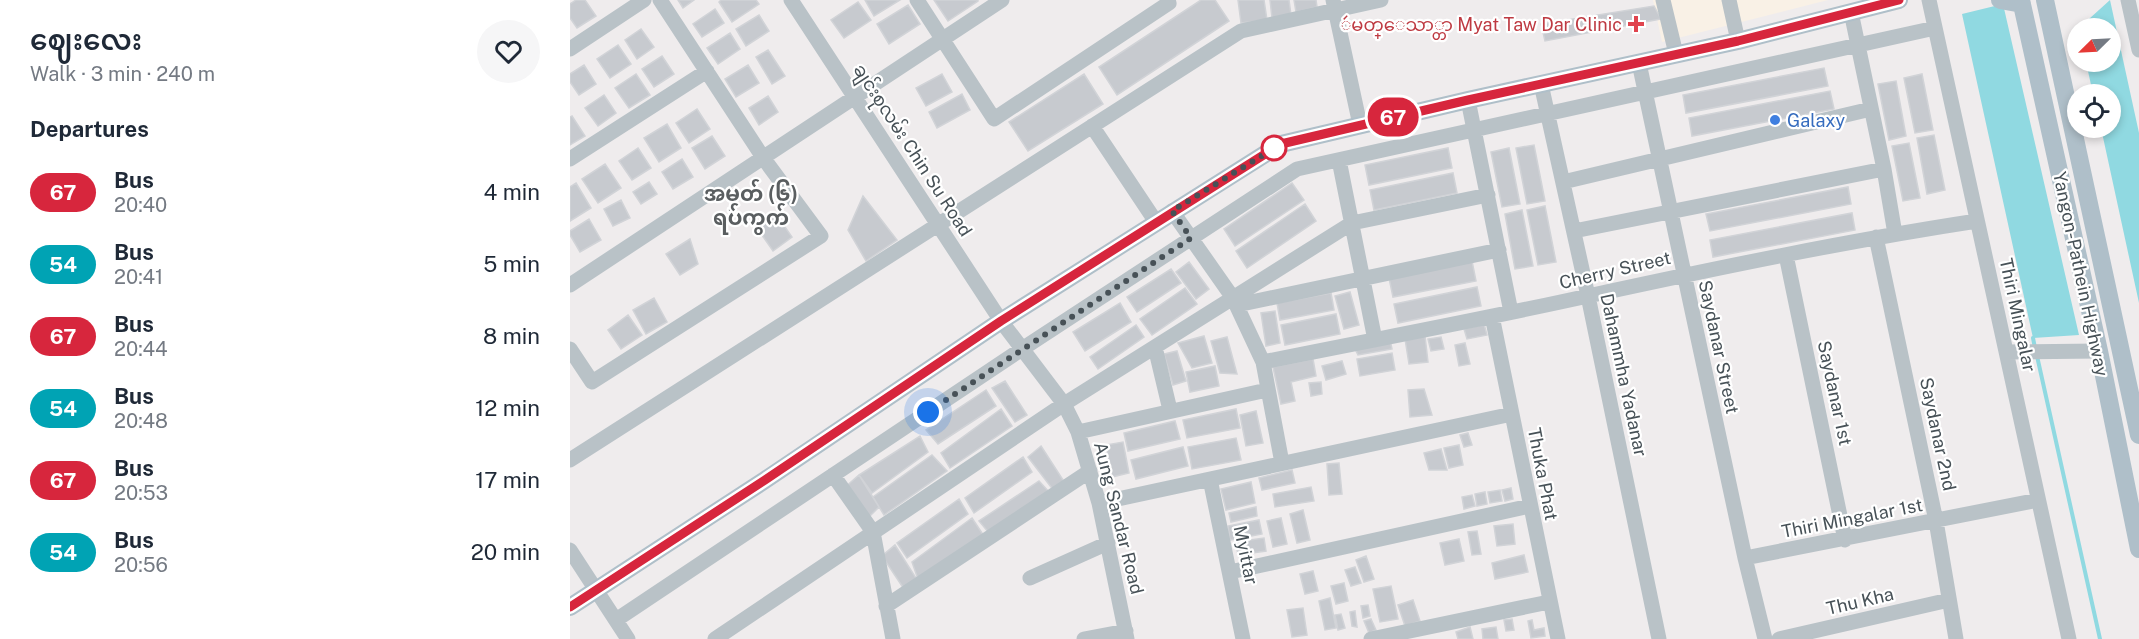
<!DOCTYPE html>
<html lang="en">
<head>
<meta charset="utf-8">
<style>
	:root { --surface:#fff; --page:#f6f6f7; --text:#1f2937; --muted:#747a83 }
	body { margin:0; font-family:"Public Sans","Noto Sans Myanmar",sans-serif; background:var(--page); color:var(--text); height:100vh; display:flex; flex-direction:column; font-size:22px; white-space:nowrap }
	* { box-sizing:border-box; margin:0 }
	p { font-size:20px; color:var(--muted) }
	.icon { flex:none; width:33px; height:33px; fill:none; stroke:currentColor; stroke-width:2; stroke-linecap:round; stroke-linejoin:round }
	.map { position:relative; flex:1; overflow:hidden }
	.panel { display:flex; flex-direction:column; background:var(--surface); width:570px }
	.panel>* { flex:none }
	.badge { padding:0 12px; border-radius:20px; font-size:21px; line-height:39px }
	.needle { width:39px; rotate:246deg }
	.controls { position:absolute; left:1497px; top:18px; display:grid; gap:12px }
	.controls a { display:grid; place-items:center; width:54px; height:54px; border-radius:50%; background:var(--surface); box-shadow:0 3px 9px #0003; font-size:30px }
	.you { position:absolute; width:30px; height:30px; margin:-15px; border:4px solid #fff; border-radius:50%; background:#1a73e8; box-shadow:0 0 0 9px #1a73e833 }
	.map>.badge { position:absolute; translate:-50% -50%; box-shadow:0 0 0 3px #fff }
	h2 { padding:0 30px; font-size:22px; line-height:54px }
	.round { display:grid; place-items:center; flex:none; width:63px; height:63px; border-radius:32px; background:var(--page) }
	.headline { display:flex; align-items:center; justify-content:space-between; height:102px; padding:0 30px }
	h1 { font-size:28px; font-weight:600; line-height:45px }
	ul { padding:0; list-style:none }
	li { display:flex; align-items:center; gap:18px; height:72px; padding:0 30px }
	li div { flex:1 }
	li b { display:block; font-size:22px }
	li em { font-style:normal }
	li .badge { min-width:66px; font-weight:700; text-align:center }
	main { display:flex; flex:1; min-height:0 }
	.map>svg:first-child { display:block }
</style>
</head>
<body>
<main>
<section class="panel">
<div class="headline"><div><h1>ဈေးလေး</h1><p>Walk · 3 min · 240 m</p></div><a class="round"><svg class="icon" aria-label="heart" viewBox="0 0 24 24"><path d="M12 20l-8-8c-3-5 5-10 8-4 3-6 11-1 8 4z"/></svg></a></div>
<h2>Departures</h2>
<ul>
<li><span class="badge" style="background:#d7263d;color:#fff">67</span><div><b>Bus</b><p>20:40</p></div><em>4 min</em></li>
<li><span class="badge" style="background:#00a3b4;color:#fff">54</span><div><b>Bus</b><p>20:41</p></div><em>5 min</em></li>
<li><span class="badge" style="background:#d7263d;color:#fff">67</span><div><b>Bus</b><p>20:44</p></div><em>8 min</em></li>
<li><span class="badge" style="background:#00a3b4;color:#fff">54</span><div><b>Bus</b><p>20:48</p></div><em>12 min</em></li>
<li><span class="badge" style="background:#d7263d;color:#fff">67</span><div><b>Bus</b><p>20:53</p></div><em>17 min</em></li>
<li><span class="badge" style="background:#00a3b4;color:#fff">54</span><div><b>Bus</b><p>20:56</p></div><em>20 min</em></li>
</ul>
</section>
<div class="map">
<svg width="1569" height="639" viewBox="0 0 1569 639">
	<rect width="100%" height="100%" fill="#efeced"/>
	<path fill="#f9f1e6" d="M1083 0H1258L1092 42Z"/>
	<path fill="#90d9e1" d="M1540 0 1569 133V303L1531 128H1540V94H1523L1516 62H1540V28H1509Z
		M1433 4 1509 335 1463 338 1392 14Z"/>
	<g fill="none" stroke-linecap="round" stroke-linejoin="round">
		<path stroke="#90d9e1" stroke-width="4" d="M1463 338 1465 348
			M1467 356 1530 639"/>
	</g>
	<path fill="#c7cacf" stroke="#d1d3d7" stroke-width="1.5" d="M6 0H15L26 16 7 28 0 18V4Z
		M108 0H124L113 8Z
		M151 0H186L189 4 162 22 149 2Z
		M295 0H330L304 16Z
		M364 0H408V1L378 21Z
		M631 0H645L659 21 547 95 529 67Z
		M668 0H694L697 20 671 23Z
		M700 0H719L721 15 702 18Z
		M724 0H746L747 7 726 12Z
		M288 2 301 20 274 38 261 20Z
		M338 5 350 24 319 44 307 24Z
		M1084 6 1091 19 975 41 971 24Z
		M145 9 154 23 132 37 123 24Z
		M189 15 199 31 176 46 166 29Z
		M71 29 84 47 67 59 55 40Z
		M160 33 170 49 148 64 137 48Z
		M48 45 61 64 40 78 27 59Z
		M198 50 215 76 202 84 186 57Z
		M92 56 104 74 84 87 72 69Z
		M14 65 26 84 9 95 0 82V74Z
		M178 65 189 83 166 97 155 79Z
		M1254 68 1258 86 1116 113 1113 95Z
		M66 74 80 95 59 108 45 88Z
		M372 74 382 92 356 106 346 88Z
		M514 74 533 104 458 151 439 122Z
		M1352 74 1363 130 1345 133 1334 78Z
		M1326 81 1336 136 1319 140 1308 84Z
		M1260 91 1264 109 1122 136 1119 118Z
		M392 94 400 110 367 128 359 112Z
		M34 95 46 113 28 126 15 108Z
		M198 96 208 112 189 125 179 108Z
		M127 109 140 129 119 143 106 123Z
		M2 116 15 136 0 145V117Z
		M97 124 111 148 89 162 74 138Z
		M1364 135 1375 190 1357 194 1347 138Z
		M142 136 155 156 135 169 122 148Z
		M1339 143 1350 198 1333 201 1322 146Z
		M964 145 975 201 957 204 946 148Z
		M68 148 81 168 62 180 49 161Z
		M878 148 882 168 799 185 795 165Z
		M939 148 950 204 932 207 921 152Z
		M112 159 123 177 103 189 92 172Z
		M35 164 51 188 28 203 12 179Z
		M883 173 887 193 804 210 800 190Z
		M79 182 87 194 71 204 63 192Z
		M6 183 21 208 0 221V187Z
		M722 183 734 200 665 246 654 229Z
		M1278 187 1281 204 1140 231 1136 214Z
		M293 196 327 240 296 261 278 230Z
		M51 200 60 218 43 226 34 209Z
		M735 204 746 221 677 268 666 251Z
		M975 206 986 262 968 265 957 210Z
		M952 210 963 266 945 269 935 214Z
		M1282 213 1285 230 1143 257 1140 240Z
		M206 214 222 237 203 251 187 228Z
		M19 219 31 240 10 252 0 235V231Z
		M120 239 128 264 110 275 96 254Z
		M902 261 906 281 823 297 819 278Z
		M619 262 639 289 626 299 606 272Z
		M601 269 611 283 567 312 557 297Z
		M907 287 911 306 828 323 824 304Z
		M615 288 627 304 582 335 570 319Z
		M780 292 789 325 774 329 765 296Z
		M761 293 764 310 710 320 707 303Z
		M84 298 97 322 76 334 63 310Z
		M550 303 561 322 515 351 503 332Z
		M705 311 710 343 696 346 691 313Z
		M766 314 770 334 715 345 711 325Z
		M58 315 72 335 51 349 38 330Z
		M914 324 917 335 897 339 894 329Z
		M566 325 574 337 528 369 520 357Z
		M634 336 642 363 622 368 608 343Z
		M855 336 858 362 839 364 835 339Z
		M657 337 667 374 650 373 641 341Z
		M871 337 874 349 861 351 858 339Z
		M820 340 822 349 788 355 784 347Z
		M895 343 900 364 889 366 885 345Z
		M607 351 616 381 603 385 594 354Z
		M822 353 825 370 790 376 787 359Z
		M743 359 746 376 721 382 725 401 711 404 703 367Z
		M772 361 776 374 756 380 752 366Z
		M645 366 649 386 620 392 616 372Z
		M435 381 457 415 445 422 422 388Z
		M751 382 752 394 741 396 739 383Z
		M854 389 862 415 840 417 838 390Z
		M416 390 426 406 368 444 356 430Z
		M431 409 442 426 380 468 371 453Z
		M666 409 670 428 617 438 613 420Z
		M686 411 693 443 676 446 670 415Z
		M605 421 610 439 558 451 554 433Z
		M898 433 902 445 894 447 890 435Z
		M350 436 358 452 302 493 289 475Z
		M666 438 671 460 622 469 618 447Z
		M553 442 559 473 542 477 536 445Z
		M889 445 893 465 879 468 874 448Z
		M471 446 495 483 484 491 458 457Z
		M613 447 618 466 566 479 561 460Z
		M871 449 877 470H859L854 453Z
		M362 455 377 471 314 515 303 497Z
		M453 457 462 472 404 513 395 498Z
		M769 463 772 494 759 495 757 464Z
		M722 470 725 483 692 490 689 478Z
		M289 475 309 507 298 518 273 489Z
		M469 481 481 494 419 533 409 521Z
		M681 482 685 503 656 510 651 489Z
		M741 487 744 501 705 507 703 494Z
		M941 488 943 499 935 501 932 490Z
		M930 490 932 501 920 503 918 492Z
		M915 492 917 504 907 506 905 494Z
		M902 495 905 506 894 509 892 497Z
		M389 499 398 514 337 558 327 543Z
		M686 507 687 516 661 522 659 513Z
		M733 510 740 540 727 543 720 514Z
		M402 518 416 539 349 582 342 562Z
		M711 518 717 544 703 547 697 521Z
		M689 520 692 534 660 540 658 526Z
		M943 524 945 544 927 546 924 526Z
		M907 531 911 554 902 555 898 532Z
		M694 538 696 551 668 555 666 542Z
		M889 539 894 561 875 565 870 543Z
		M325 545 346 578 334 589 312 556Z
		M954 555 958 572 925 579 922 563Z
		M796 556 804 579 794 582 786 560Z
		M785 567 791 583 781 586 775 570Z
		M743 571 748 591 735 594 730 574Z
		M774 583 778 601 766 604 761 586Z
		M821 586 828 619 810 622 803 589Z
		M760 598 766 628 755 630 749 601Z
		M843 600 850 621 835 626 828 605Z
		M798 605 800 616 793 618 791 606Z
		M733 608 737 635 722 637 717 610Z
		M785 611 787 627 782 626 780 612Z
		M771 614 775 628 768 630 765 615Z
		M801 619 806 630 799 633 794 621Z
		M942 619 944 630 936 631 934 620Z
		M962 620 964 630 974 628 975 636 961 638 958 621Z
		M900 627 903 639H888L886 632Z
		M926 627 928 639H913L912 629Z"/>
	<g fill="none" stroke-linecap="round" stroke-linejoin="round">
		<path stroke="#b9c2c7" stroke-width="15" d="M221 0 431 321 494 404 508 432 529 503 557 639
			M347 0 424 119 599 3 598 0
			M763 0 790 125
			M1093 0 1106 54
			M1159 0 1168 41
			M1359 0 1499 639
			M1558 0 1569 50
			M1281 12 1314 169 1325 234
			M0 49 74 0
			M1069 63 1175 558 1195 639
			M971 84 1018 296 1089 639
			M898 100 941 312
			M522 126 586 222
			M0 159 137 71
			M769 160 805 340
			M993 182 1301 109
			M602 211 663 298 693 362 712 463
			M1004 231 1314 169
			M1306 237 1366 521 1386 639
			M1216 255 1275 540
			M0 285 432 0
			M667 305 929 250
			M922 316 988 639
			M585 347 600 410
			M0 349 22 382 251 236 194 159 90 0
			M1436 352 1529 351
			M693 362C801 340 910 320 1018 296 1147 268 1276 241 1407 221
			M508 432 697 390
			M0 460 671 31 811 0
			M263 475 303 532 323 639
			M640 479 673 639
			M529 503 942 414
			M0 550 58 639
			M1175 558 1468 500
			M660 572 960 506
			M460 578 538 543
			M316 606 520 471
			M46 620 452 349 727 169 1365 28
			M145 639 494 404 782 223 918 195
			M514 639 556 631
			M801 639 979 602
			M1209 639 1379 600"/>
		<path stroke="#afbfc9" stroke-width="18" d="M1430 0 1452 4
			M1451 0 1529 351 1569 549
			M1475 0 1569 435
			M0 607 195 480 431 321 711 144 898 100 1168 41 1329 0"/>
	</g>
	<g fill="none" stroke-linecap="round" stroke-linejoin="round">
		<defs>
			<path id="line" d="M0 607 195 480 431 321 711 144 898 100 1168 41 1329 0"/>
		</defs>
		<use href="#line" stroke="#fff" stroke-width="14"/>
		<use href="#line" stroke="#d7263d" stroke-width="9"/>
		<path stroke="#475157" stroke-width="6" stroke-dasharray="0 10.8" d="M358 412 621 238 602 211 711 144 704 148"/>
	</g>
	<path fill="#e0444e" stroke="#fff" stroke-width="2" d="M1063 15h6v6h6v6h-6v6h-6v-6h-6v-6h6z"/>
	<circle fill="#3f7fe0" stroke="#fff" stroke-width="2" cx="1205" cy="120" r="6"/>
	<circle fill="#fff" stroke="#d7263d" stroke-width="3" cx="704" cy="148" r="12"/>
	<g text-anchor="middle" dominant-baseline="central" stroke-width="4.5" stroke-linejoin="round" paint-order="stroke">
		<g font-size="18" fill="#be3a42" stroke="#fff" text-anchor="end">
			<text x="1052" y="24">ဴမတ္ေသာ္တာ Myat Taw Dar Clinic</text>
		</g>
		<g font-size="18" fill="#366cbe" stroke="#fff" text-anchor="start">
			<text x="1217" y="120">Galaxy</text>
		</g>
		<g font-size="18" fill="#475157" stroke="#fff">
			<text transform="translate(343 150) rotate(57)">ချင်းစုလမ်း Chin Su Road</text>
			<text transform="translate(1045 270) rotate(-13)">Cherry Street</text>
			<text transform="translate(1511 274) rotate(78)">Yangon-Pathein Highway</text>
			<text transform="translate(1448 315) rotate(78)">Thiri Mingalar</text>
			<text transform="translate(1149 347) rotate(78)">Saydanar Street</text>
			<text transform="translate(1054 375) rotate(78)">Dahammha Yadanar</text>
			<text transform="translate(1265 393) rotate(78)">Saydanar 1st</text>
			<text transform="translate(1368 434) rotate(78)">Saydanar 2nd</text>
			<text transform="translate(973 474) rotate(79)">Thuka Phat</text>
			<text transform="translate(549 518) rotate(76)">Aung Sandar Road</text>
			<text transform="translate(1282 518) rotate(-11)">Thiri Mingalar 1st</text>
			<text transform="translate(676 555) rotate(78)">Myittar</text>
			<text transform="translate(1290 601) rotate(-13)">Thu Kha</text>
		</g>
		<g font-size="21" font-weight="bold" fill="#5a5e60" stroke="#fff">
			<text x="181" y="193">အမှတ် (၆)<tspan x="181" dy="24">ရပ်ကွက်</tspan></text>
		</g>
	</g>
</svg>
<div class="controls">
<a><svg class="needle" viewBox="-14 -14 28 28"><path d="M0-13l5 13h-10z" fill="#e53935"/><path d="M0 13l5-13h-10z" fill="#747a83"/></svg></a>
<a><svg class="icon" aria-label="locate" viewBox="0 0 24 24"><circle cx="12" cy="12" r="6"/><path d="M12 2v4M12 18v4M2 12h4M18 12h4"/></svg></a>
</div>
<div class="you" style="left:358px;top:412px"></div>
<b class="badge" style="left:823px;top:117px;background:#d7263d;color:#fff">67</b>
</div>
</main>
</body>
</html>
